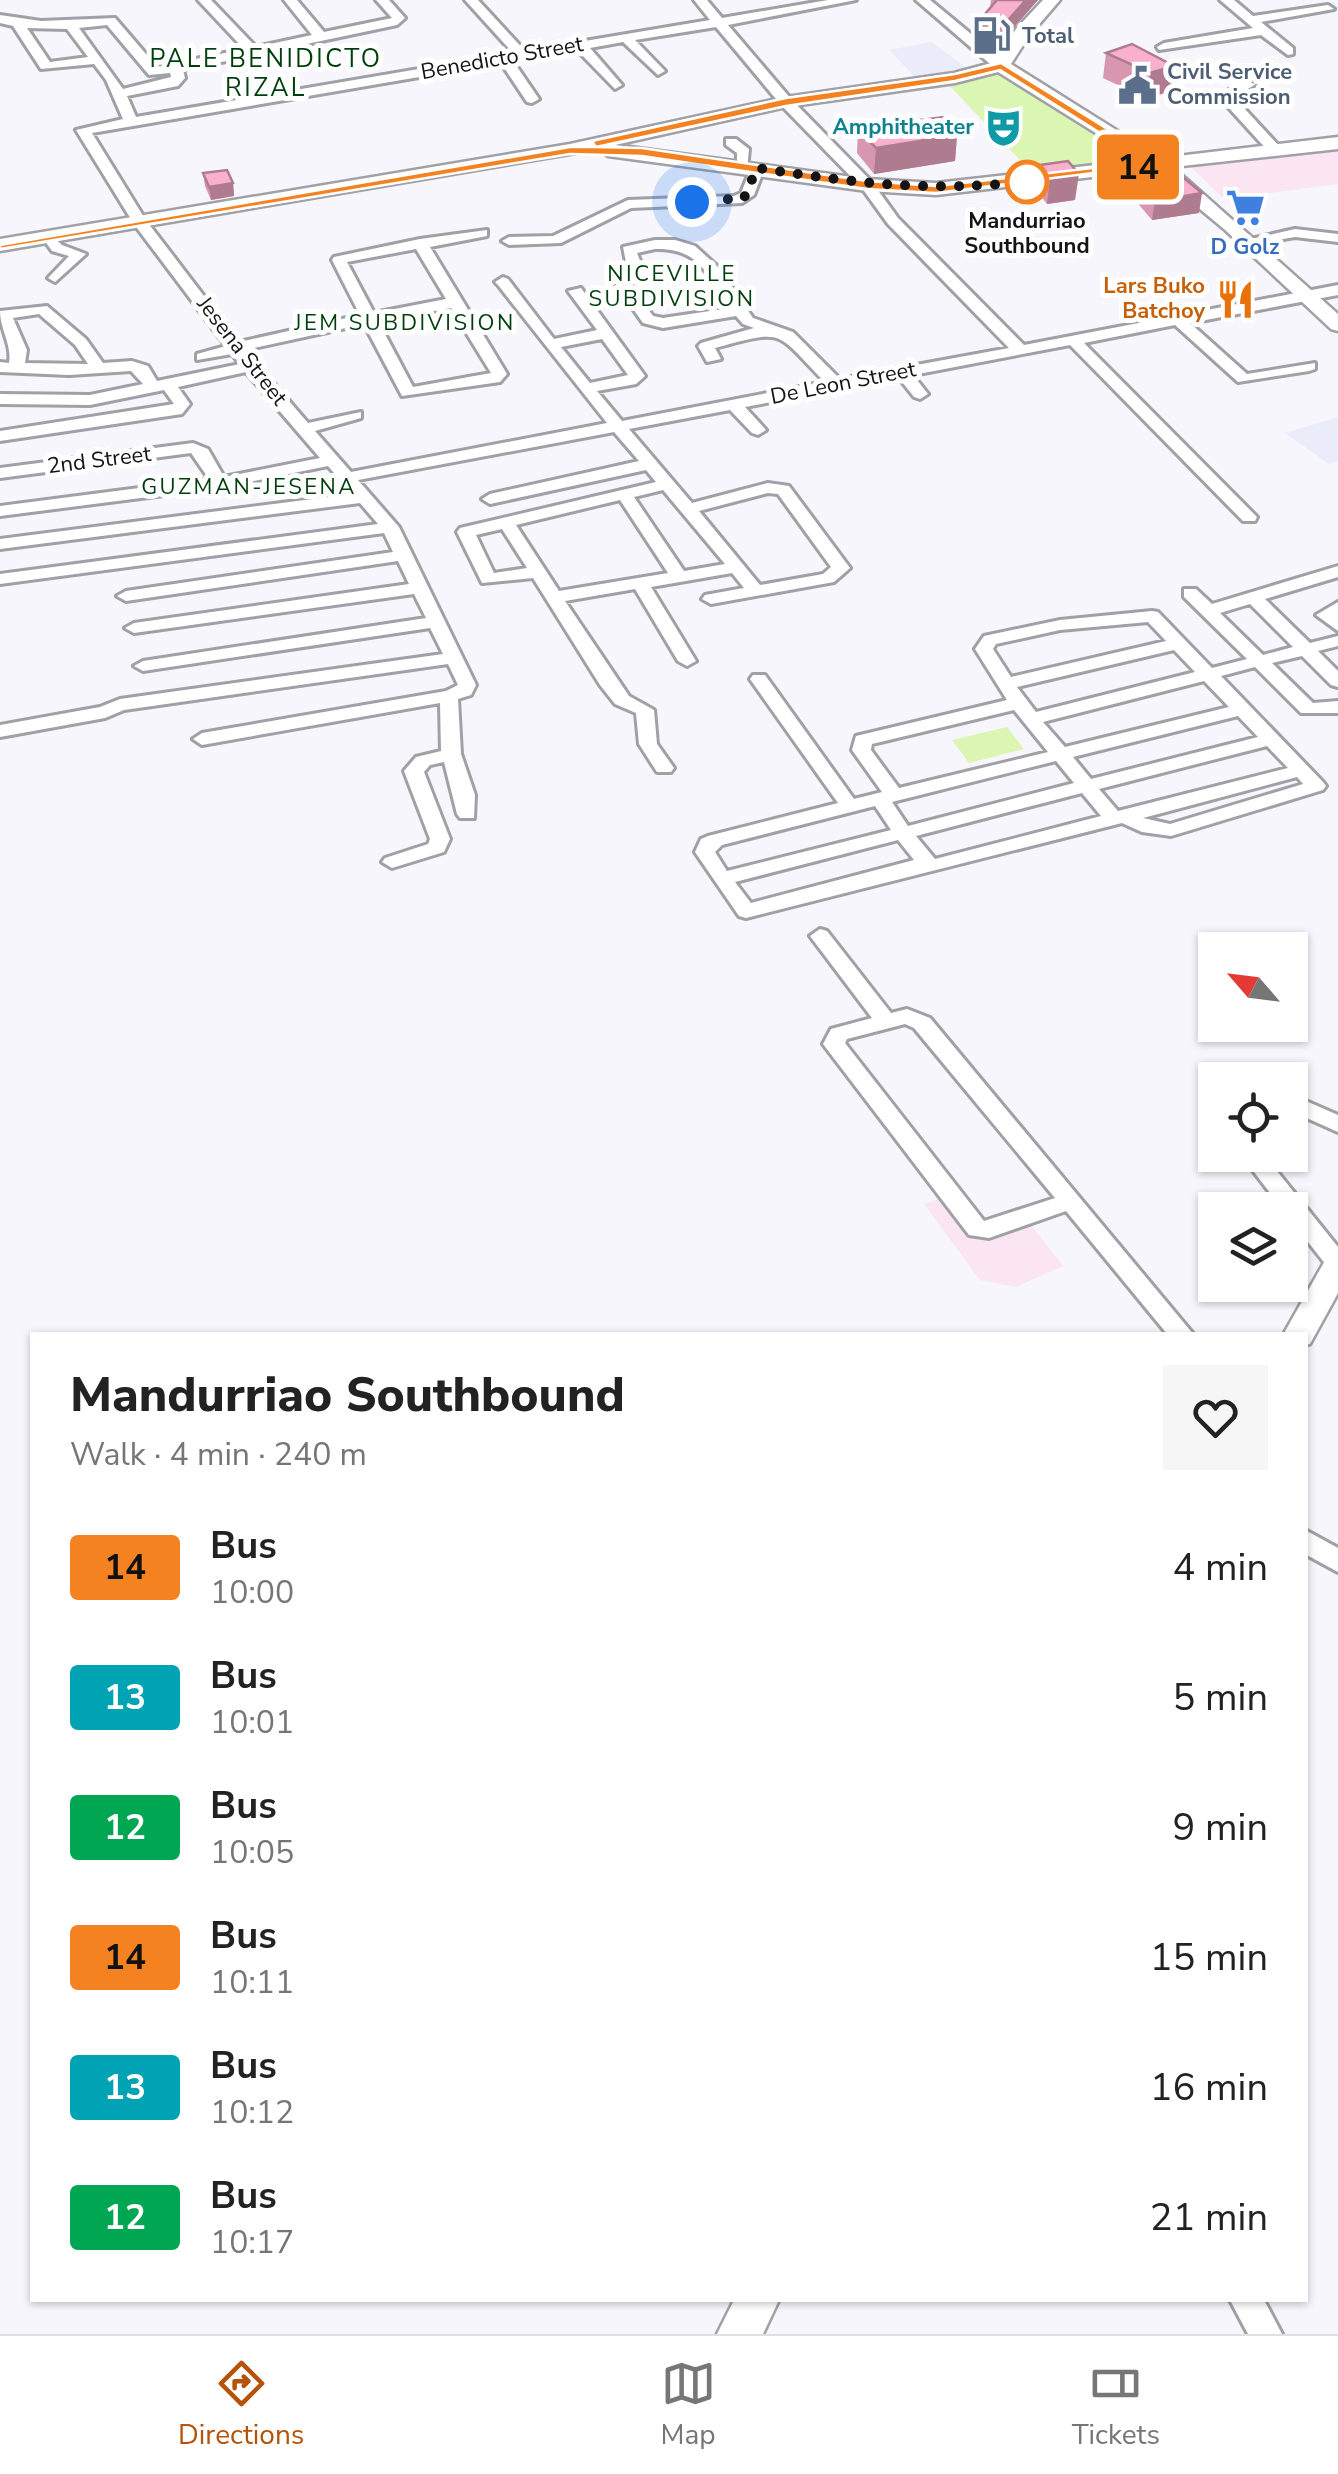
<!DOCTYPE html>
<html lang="en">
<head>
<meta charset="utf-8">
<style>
	:root { --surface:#fff; --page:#f6f6f6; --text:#222; --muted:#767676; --line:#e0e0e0; --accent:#b45309 }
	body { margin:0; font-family:"Nunito Sans",sans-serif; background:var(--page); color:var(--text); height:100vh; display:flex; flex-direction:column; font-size:38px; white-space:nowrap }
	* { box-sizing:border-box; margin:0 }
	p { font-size:32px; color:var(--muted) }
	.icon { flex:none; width:55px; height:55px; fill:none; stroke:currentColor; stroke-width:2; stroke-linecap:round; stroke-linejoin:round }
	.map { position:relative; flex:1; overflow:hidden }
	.sheet { position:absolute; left:30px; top:1332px; width:1278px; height:970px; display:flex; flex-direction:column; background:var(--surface); border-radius:0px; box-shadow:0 2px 8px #0004 }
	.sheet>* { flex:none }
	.badge { padding:0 20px; border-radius:8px; font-size:35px; line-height:65px }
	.needle { width:65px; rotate:298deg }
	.buttons { position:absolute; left:1198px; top:932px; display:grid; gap:20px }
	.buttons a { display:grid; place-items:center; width:110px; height:110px; border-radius:0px; background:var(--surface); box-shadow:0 2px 8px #0004; font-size:50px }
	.you { position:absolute; width:50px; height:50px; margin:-25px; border:8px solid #fff; border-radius:50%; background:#1a73e8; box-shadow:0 0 0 15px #1a73e833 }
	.map>.badge { position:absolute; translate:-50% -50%; box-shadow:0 0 0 5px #fff }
	.round { display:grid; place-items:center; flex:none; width:105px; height:105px; border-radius:0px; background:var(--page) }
	.overview { display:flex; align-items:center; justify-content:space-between; height:170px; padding:0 40px }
	h1 { font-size:48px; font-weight:800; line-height:75px }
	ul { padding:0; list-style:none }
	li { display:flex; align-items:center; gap:30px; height:130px; padding:0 40px }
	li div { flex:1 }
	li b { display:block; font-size:38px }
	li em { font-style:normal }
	li .badge { min-width:110px; font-weight:700; text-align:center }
	.tabs { display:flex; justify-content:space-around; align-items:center; height:140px; border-top:2px solid var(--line); background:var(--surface); font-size:28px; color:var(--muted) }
	.tabs a { display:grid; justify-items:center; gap:5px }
	.tabs .on { color:var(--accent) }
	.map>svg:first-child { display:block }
</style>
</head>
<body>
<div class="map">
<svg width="1338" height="2334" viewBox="0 0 1338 2334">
	<rect width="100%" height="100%" fill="#f6f6fc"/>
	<path fill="#ebecfa" d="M932 42 970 71 918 80 889 50Z
		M1338 417V461L1329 464 1285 433Z"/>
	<path fill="#fce5f2" d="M1338 150V184L1224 199 1190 166Z
		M948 1196 983 1241 1031 1225 1063 1266 1016 1287 980 1280 924 1204Z"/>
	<path fill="#dbf5b2" d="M1004 72 1127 151 1136 160 1035 176 946 82Z
		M1007 727 1024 749 969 763 952 740Z"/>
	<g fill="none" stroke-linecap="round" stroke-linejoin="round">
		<defs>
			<path id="minor" d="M198 0H211L256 47 312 35 284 0H297L324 32 392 18 376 0H389L405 18 397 25 183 70 185 78 178 86 127 96 136 117 513 53 465 0H478L525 51 710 20 694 0H707L722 18 828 0H856L728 25 791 99 872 182 898 218 1024 345 1338 285V295L1190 323 1247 374 1315 363V369L1309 371 1238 382 1175 325 1084 343 1257 517 1255 521H1243L1070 345 913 375 928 394 920 399 914 397 899 378 745 407 766 430 758 435 752 433 730 410 629 429 692 503 768 483 789 486 850 568 834 582 711 604 702 599 705 595 744 588 732 573 651 587 696 661 687 666 678 661 635 589 565 601 629 696 654 710 657 744 674 768 671 772H657L639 744 636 713 615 704 600 685 533 578 482 583 457 532 460 528 656 482 646 470 490 504 482 499 490 494 639 461 614 432 358 480 399 527 476 685 471 695 458 699 461 754 475 795 474 818H460L457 814 444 762 430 765 424 772 450 839 444 852 392 868 382 862 385 858 428 844 430 839 404 771 416 757 441 751 440 703 202 745 193 739 202 733 446 691 458 685 448 664 124 710 105 718 0 737V725L100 707 120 699 443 654 430 628 143 671 134 666 143 661 426 618 414 594 134 633 125 628 134 623 409 584 398 561 126 601 117 596 126 591 393 552 384 533 0 584V574L378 524 360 503 0 549V539L352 494 328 466 219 488 0 516V506L209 479 191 453 0 478V468L193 443 208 449 224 477 320 458 246 372 178 387 190 404 182 414 0 441V431L174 404 164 390 90 405 0 404V394L90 395 143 384 131 371 69 375 0 372V362L9 363C12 344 0 330 0 311L47 306 86 339 103 363 132 361 148 366 157 381 240 364 232 354 197 360V354L226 346 134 224 76 130 123 119 106 80 94 64 41 69 13 26 0 23V15L41 21 115 18 157 67 244 49ZM107 25 149 75 170 73 171 77 123 89 79 28ZM716 27 781 105 862 188 888 224 1009 348 840 379 793 332 753 318 718 267 695 246 675 240H655L623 247 626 262 610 276 643 323 663 328 736 316 743 324 754 328 701 343 698 346 707 362 721 359 715 348C786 329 774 330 825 382L622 421 597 391 636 384 645 376 581 288 568 291 597 330 554 339 508 279 503 277 495 282 498 285 607 423 351 472 315 431 361 418V412L308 423 245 350 364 324 402 396 500 382 507 374 430 247 487 236V230L420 239 334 257 332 260 360 315 239 342 145 219 92 133 501 63 527 102 532 103 539 99 513 61 577 50 615 89 622 85 590 48 623 42 658 75 665 71 635 40ZM27 28 67 29 88 57 50 62ZM416 249 446 299 374 313 347 262ZM655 249C700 248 707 275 730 308L663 318 653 316 625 277 641 263 637 253ZM451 308 491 373 413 387 378 321ZM39 314 75 345 88 364 25 363 27 350 13 318ZM602 339 628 375 590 383 561 347ZM663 490 725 564 684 571 634 497ZM768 493 778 494 831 567 823 574 760 585 699 511ZM620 500 668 573 559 591 516 525ZM502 529 527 568 494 573 476 535Z
				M916 0H930L1006 63V69H996Z
				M1220 0H1234L1253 16 1328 5 1334 9 1261 22 1293 48V54L1288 55 1261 35 1159 50 1157 47 1164 43 1253 28Z
				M1244 81 1256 84 1241 93 1243 107 1279 146V152H1269L1229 108 1227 91Z
				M726 139H736L749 149 747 169H737V153L726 145Z
				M752 166 764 169 754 195 742 203 631 208 561 243 509 245 502 241 509 237 553 236 628 200 734 196 741 193Z
				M1295 229 1338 234V242L1295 237 1249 245 1242 241Z
				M49 233 62 245 86 254 55 282 48 278 69 256 52 251 42 237Z
				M1338 566V577L1265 599 1310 643 1338 636V646L1318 651 1338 671V687L1331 685 1302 656 1272 663 1313 703 1338 701V713H1301L1255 667 1221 676 1323 782 1326 786 1323 790 1171 836 1142 832 1122 823 746 918 739 916 695 852 701 839 708 836 838 803 750 679 753 675H765L854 799 882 792 852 750 856 736 1007 700 975 649 984 636 1060 620 1152 611 1158 612 1212 668 1247 659 1184 597V589H1196L1212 604ZM1250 604 1293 647 1263 655 1220 613ZM1148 622 1166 641 1011 677 993 649 996 644 1060 630ZM1174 650 1195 672 1036 712 1017 687ZM1204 681 1229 707 1065 747 1043 722ZM1014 710 1048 752 899 788 871 750 872 744ZM1238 716 1258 737 1091 779 1073 757ZM1267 746 1288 768 1118 811 1099 789ZM1056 761 1074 783 908 826 892 802ZM1297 777 1303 784 1170 824 1143 818ZM1082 793 1101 816 935 859 916 836ZM875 806 891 830 727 871 715 852 722 845ZM898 840 914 860 751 903 735 882Z
				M1338 602V631L1316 615Z
				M820 929 827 931 891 1013 907 1009 930 1018 1194 1335H1168L1066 1211 989 1238 969 1235 823 1044 831 1029 872 1018 810 936ZM905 1024 914 1028 1055 1198 984 1221 845 1043 847 1039Z
				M1299 1098 1338 1115V1132L1291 1111 1290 1103Z
				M1241 1155H1264L1338 1247V1273L1330 1270 1290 1219V1210H1283Z
				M1305 1530 1338 1548V1572L1305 1554Z
				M1230 2300H1264L1282 2334H1248Z"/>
			<path id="major" d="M1043 0H1060L1029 36 1011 64 1161 158 1338 137V149L1173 167 1338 314V331L1331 329 1224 229 1153 170 936 195 867 191 608 156 599 149 0 251V239L570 144 786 97 954 73 995 62 1016 29ZM998 72 1139 160 936 183 867 179 615 145 786 107 955 83Z
				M1338 1253V1293L1310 1344 1305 1345V1335H1283L1327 1257Z
				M734 2300H779L763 2334H717Z"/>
		</defs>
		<use href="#minor" stroke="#a0a1a6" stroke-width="6"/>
		<use href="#major" stroke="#a0a1a6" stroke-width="5"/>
		<use href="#minor" fill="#fff" fill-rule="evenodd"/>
		<use href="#major" fill="#fff" fill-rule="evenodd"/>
	</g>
	<path fill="#d697af" d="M991 0H1038L1001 42 979 36 980 20 990 8Z
		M1106 53 1174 66 1170 91 1147 99 1103 78Z
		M858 128 957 135 955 161 874 174 857 153Z
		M1118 158 1199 213 1152 220 1116 178Z
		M1040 165 1075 200 1047 204 1037 191Z
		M203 173 233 183 234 196 211 200 205 186Z"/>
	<path fill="#ae7b8f" d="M1026 0H1038L1001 42 1002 27Z
		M1174 66 1170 91 1147 99 1150 73Z
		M957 135 955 161 874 174 876 148Z
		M1079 174 1075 200 1047 204 1050 177Z
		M233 183 234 196 211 200 209 187Z
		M1202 193 1199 213 1152 220 1155 201Z"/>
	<path fill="#f9b0cc" stroke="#ae7b8f" stroke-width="2.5" d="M997 0H1026L1002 27 980 20Z
		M1132 44 1174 66 1150 73 1106 53Z
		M944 117 957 135 876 148 858 128Z
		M1155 154 1202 193 1155 201 1118 158Z
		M1068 161 1079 174 1050 177 1040 165Z
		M227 170 233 183 209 187 203 173Z"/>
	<path fill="#f58220" stroke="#fff" stroke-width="2.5" fill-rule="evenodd" d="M1001 63 1164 164 936 193 867 189 642 156 570 154 0 249V245L570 147H596L592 141 786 98 955 74ZM1000 70 1146 162 936 186 867 181 642 148 596 147 786 106 955 81Z"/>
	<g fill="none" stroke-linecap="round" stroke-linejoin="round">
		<path stroke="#141416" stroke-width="10" stroke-dasharray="0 18" d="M692 202 744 198 757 168C856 183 931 193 1031 181L1027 182"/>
	</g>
	<defs>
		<symbol id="fuel-bare" viewBox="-9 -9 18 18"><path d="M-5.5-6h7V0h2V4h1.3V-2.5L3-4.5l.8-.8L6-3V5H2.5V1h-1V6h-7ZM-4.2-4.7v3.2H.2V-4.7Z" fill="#5c6f8a" stroke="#fff" stroke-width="2.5" paint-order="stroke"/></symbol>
		<symbol id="civic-bare" viewBox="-9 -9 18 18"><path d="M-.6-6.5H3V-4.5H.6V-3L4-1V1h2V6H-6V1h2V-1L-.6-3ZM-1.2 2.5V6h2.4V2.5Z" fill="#5c6f8a" stroke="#fff" stroke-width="2.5" paint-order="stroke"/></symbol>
		<symbol id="theatre-bare" viewBox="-9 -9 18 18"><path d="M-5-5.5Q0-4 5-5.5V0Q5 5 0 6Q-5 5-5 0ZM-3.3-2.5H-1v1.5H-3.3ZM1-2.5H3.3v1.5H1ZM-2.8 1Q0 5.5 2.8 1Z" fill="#0f9aa8" stroke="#fff" stroke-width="2.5" paint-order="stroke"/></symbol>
		<symbol id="supermarket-bare" viewBox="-9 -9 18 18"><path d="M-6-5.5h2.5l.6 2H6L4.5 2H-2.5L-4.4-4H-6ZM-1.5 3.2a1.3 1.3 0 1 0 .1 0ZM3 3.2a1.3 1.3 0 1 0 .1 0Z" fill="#3f7fe0" stroke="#fff" stroke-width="2.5" paint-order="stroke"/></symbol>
		<symbol id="restaurant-bare" viewBox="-9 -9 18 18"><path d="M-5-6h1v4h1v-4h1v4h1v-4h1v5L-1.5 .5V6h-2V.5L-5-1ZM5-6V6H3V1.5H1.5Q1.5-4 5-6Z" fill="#e8710a" stroke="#fff" stroke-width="2.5" paint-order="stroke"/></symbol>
	</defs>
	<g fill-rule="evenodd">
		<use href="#fuel-bare" x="964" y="8" width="55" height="55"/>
		<use href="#civic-bare" x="1110" y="58" width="55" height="55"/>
		<use href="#theatre-bare" x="976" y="100" width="55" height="55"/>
		<use href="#supermarket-bare" x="1218" y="180" width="55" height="55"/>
		<use href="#restaurant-bare" x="1208" y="272" width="55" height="55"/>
	</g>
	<circle fill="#fff" stroke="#f58220" stroke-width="5" cx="1027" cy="182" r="20"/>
	<g text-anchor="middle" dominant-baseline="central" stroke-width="10" stroke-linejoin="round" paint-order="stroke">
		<g font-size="22" font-weight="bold" fill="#4e5e75" stroke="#fff" text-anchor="start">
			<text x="1022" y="36">Total</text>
			<text x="1167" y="72">Civil Service<tspan x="1167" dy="25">Commission</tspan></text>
		</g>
		<g font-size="22" fill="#141416" stroke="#fff">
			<text transform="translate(502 58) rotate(-10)">Benedicto Street</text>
			<text transform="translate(242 351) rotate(52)">Jesena Street</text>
			<text transform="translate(843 383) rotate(-11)">De Leon Street</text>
			<text transform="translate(99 460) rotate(-7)">2nd Street</text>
		</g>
		<g font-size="22" font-weight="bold" fill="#0d838f" stroke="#fff" text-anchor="end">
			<text x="974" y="127">Amphitheater</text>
		</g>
		<g font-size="22" font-weight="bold" fill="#141416" stroke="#fff">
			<text x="1027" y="221">Mandurriao<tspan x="1027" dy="25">Southbound</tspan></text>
		</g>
		<g font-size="22" font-weight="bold" fill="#366cbe" stroke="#fff">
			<text x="1245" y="247">D Golz</text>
		</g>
		<g font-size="22" letter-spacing="2.5" fill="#003f0d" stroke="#fff">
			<text x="672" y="274">NICEVILLE<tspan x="672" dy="25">SUBDIVISION</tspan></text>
			<text x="405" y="323">JEM SUBDIVISION</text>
			<text x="249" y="487">GUZMAN-JESENA</text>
		</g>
		<g font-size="22" font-weight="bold" fill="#c56008" stroke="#fff" text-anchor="end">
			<text x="1205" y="286">Lars Buko<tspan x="1205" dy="25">Batchoy</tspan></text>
		</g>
		<g font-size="25" letter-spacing="2.5" fill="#003f0d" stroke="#fff">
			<text x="266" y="59">PALE BENIDICTO<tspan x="266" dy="29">RIZAL</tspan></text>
		</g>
	</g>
</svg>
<div class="buttons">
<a><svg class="needle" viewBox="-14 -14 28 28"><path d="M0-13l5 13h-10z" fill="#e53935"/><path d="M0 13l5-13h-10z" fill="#767676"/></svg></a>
<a><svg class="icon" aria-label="locate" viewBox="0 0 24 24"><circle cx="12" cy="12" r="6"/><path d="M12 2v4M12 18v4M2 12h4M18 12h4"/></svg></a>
<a><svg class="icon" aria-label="layers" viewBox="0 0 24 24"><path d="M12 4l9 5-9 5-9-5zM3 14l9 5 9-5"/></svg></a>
</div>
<div class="you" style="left:692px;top:202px"></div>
<b class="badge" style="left:1138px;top:167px;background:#f58220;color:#111">14</b>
<section class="sheet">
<div class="overview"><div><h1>Mandurriao Southbound</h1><p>Walk · 4 min · 240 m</p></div><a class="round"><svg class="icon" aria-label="heart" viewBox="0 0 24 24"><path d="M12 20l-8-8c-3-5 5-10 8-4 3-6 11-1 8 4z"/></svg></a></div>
<ul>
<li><span class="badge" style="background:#f58220;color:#111">14</span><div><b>Bus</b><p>10:00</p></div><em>4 min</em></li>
<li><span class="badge" style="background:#00a3b4;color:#fff">13</span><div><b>Bus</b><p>10:01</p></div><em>5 min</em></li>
<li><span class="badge" style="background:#00a651;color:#fff">12</span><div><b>Bus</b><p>10:05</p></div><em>9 min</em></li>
<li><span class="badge" style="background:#f58220;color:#111">14</span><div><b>Bus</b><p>10:11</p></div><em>15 min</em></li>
<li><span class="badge" style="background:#00a3b4;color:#fff">13</span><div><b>Bus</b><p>10:12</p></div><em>16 min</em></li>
<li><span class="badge" style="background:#00a651;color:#fff">12</span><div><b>Bus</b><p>10:17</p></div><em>21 min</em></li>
</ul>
</section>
</div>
<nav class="tabs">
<a class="on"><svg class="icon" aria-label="directions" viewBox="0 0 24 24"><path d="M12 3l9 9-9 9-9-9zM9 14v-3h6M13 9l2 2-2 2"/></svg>Directions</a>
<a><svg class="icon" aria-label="map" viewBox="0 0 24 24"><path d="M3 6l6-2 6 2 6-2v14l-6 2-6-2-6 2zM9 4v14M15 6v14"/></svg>Map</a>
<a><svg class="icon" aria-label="tickets" viewBox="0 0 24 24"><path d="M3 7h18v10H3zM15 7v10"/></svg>Tickets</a>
</nav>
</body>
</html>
